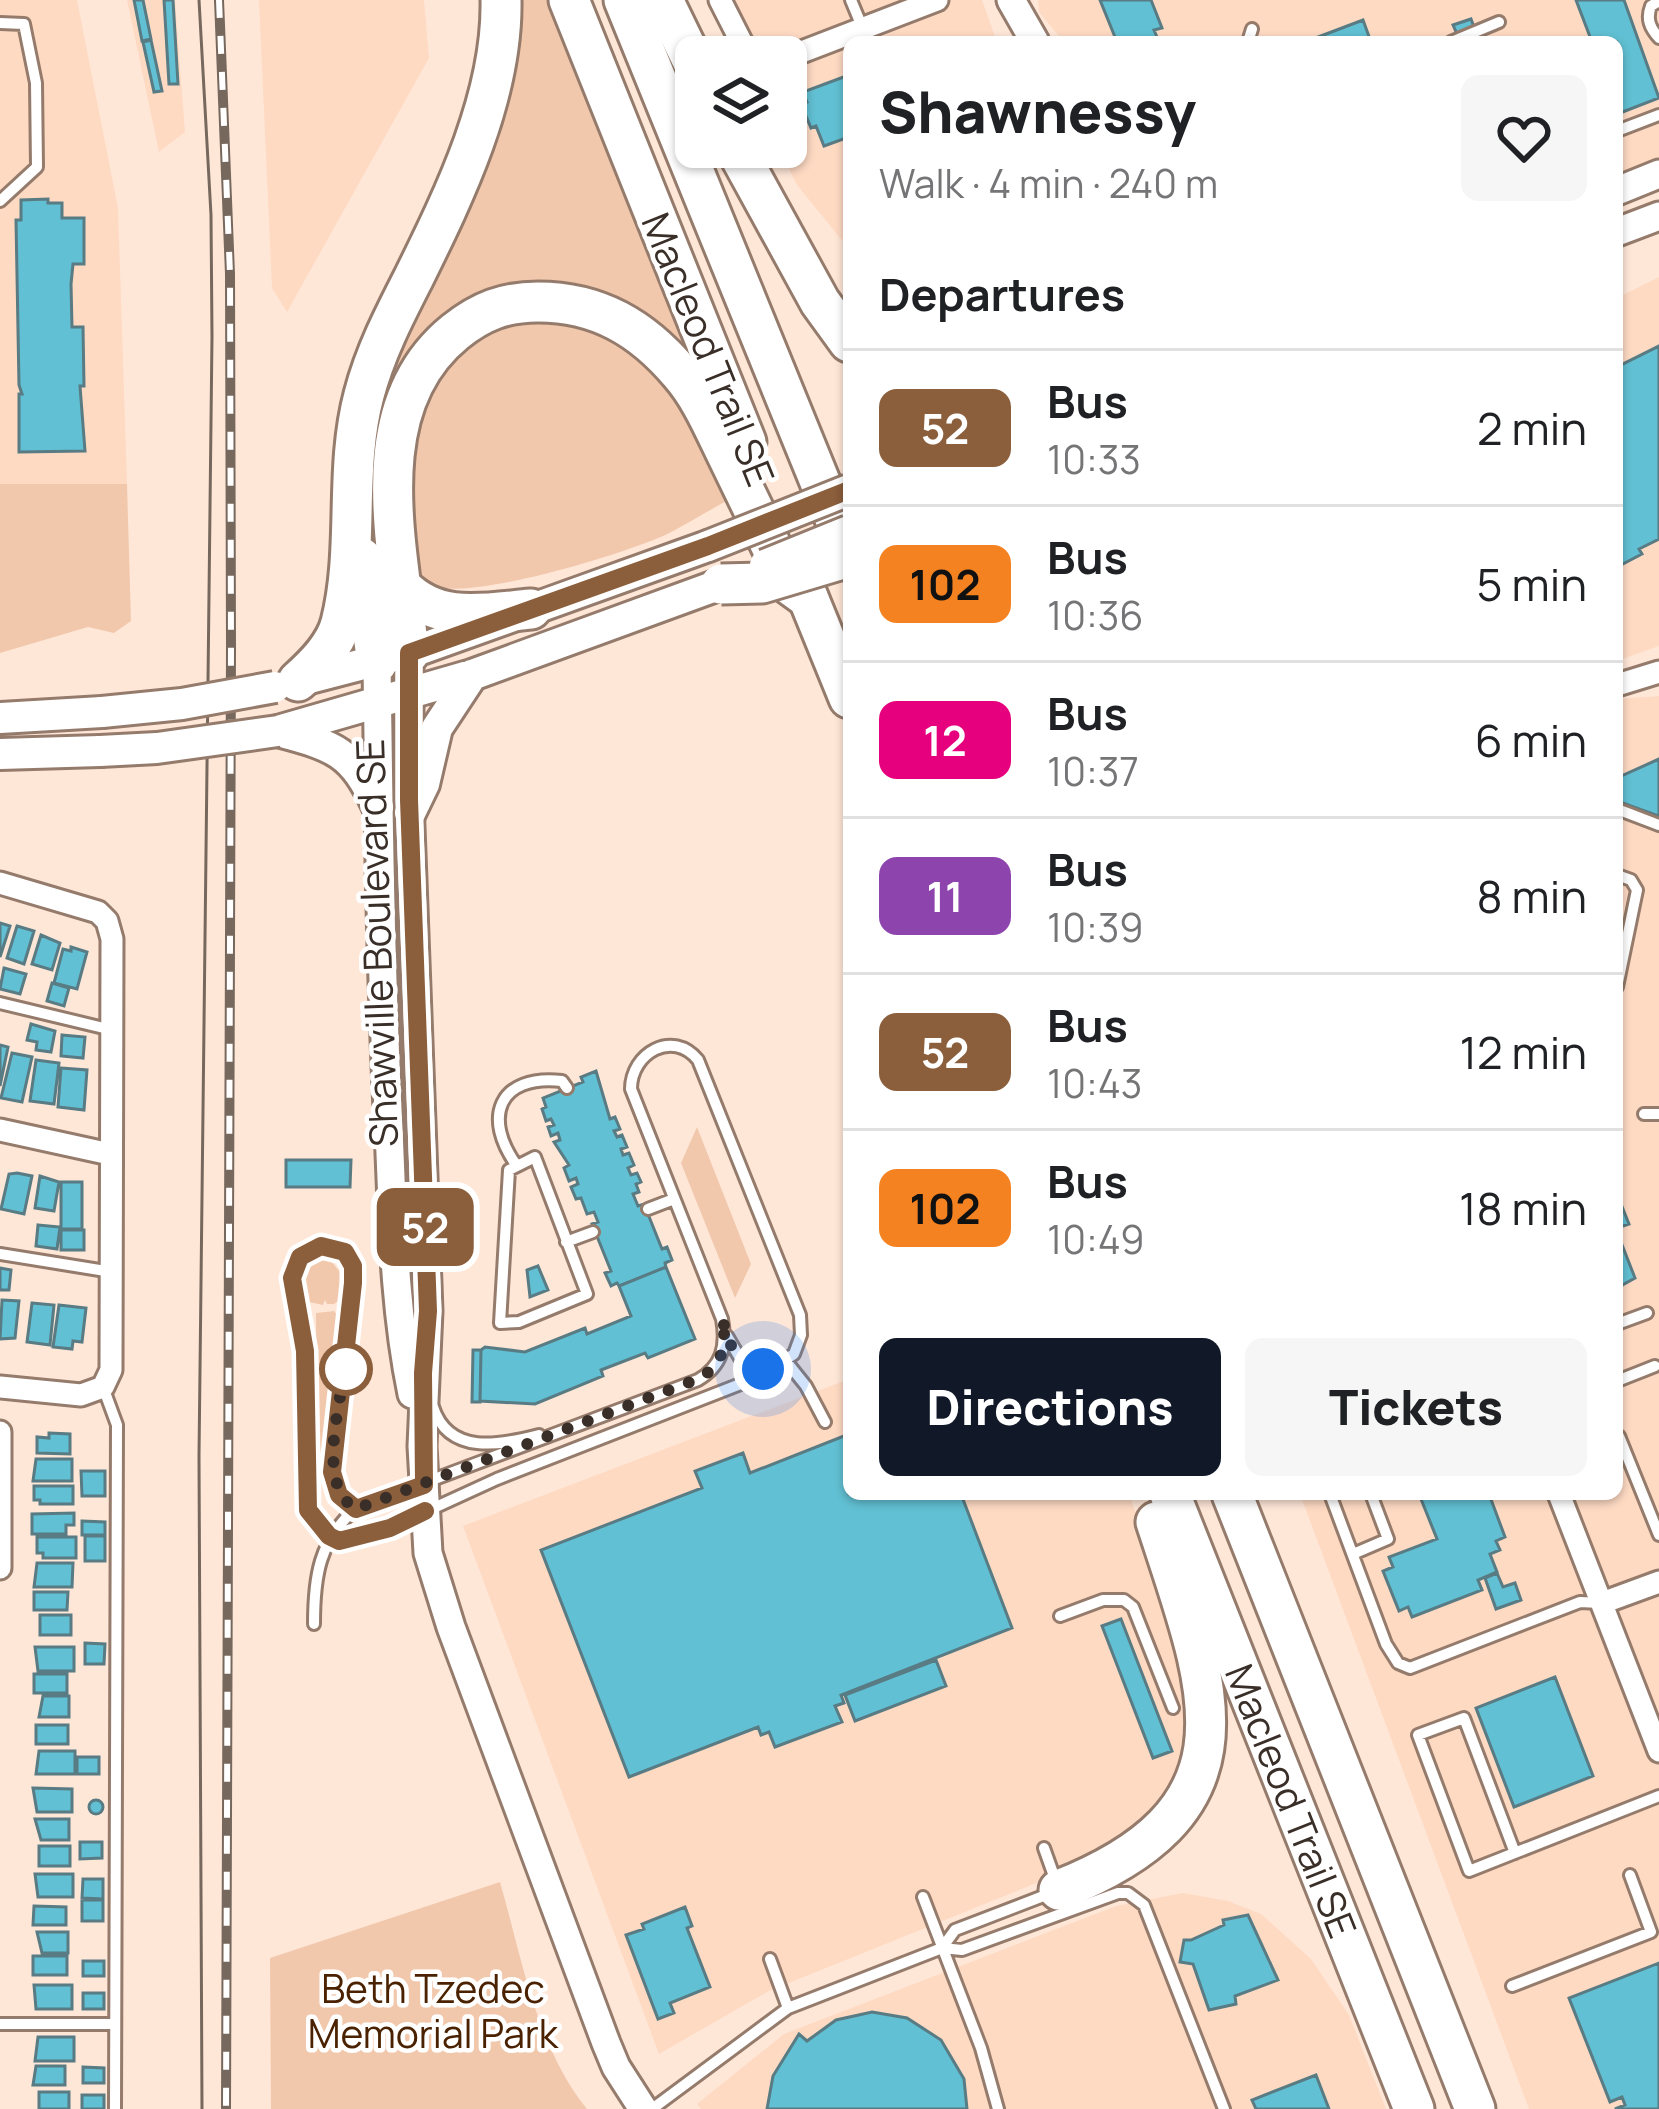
<!DOCTYPE html>
<html lang="en">
<head>
<meta charset="utf-8">
<style>
	:root { --surface:#fff; --page:#f6f6f6; --text:#202124; --muted:#757577; --line:#e0e0e0; --accent:#111827 }
	body { margin:0; font-family:Manrope,sans-serif; background:var(--page); color:var(--text); height:100vh; display:flex; flex-direction:column; font-size:45px; white-space:nowrap }
	* { box-sizing:border-box; margin:0 }
	p { font-size:39px; color:var(--muted) }
	.icon { flex:none; width:66px; height:66px; fill:none; stroke:currentColor; stroke-width:2; stroke-linecap:round; stroke-linejoin:round }
	.map { position:relative; flex:1; overflow:hidden }
	.sheet { position:absolute; left:843px; top:36px; width:780px; height:1464px; display:flex; flex-direction:column; background:var(--surface); border-radius:18px; box-shadow:0 3px 9px #0004 }
	.sheet>* { flex:none }
	.badge { padding:0 24px; border-radius:18px; font-size:42px; line-height:78px }
	.controls { position:absolute; left:675px; top:36px; display:grid; gap:24px }
	.controls a { display:grid; place-items:center; width:132px; height:132px; border-radius:18px; background:var(--surface); box-shadow:0 3px 9px #0004; font-size:60px }
	.you { position:absolute; width:60px; height:60px; margin:-30px; border:9px solid #fff; border-radius:50%; background:#1a73e8; box-shadow:0 0 0 18px #1a73e833 }
	.map>.badge { position:absolute; translate:-50% -50%; box-shadow:0 0 0 6px #fff }
	h2 { padding:0 36px; font-size:45px; line-height:108px }
	.round { display:grid; place-items:center; flex:none; width:126px; height:126px; border-radius:18px; background:var(--page) }
	.overview { display:flex; align-items:center; justify-content:space-between; height:204px; padding:0 36px }
	h1 { font-size:57px; font-weight:800; line-height:90px }
	.primary-button { display:flex; gap:24px; margin-top:auto; padding:24px 36px }
	.primary-button a { flex:1; height:138px; border-radius:18px; background:var(--accent); color:#fff; font-size:48px; font-weight:800; line-height:138px; text-align:center }
	.primary-button a+a { background:var(--page); color:var(--text) }
	ul { padding:0; list-style:none }
	li { display:flex; align-items:center; gap:36px; height:156px; padding:0 36px; border-top:3px solid var(--line) }
	li div { flex:1 }
	li b { display:block; font-size:45px }
	li em { font-style:normal }
	li .badge { min-width:132px; font-weight:700; text-align:center }
	.map>svg:first-child { display:block }
</style>
</head>
<body>
<div class="map">
<svg width="1659" height="2109" viewBox="0 0 1659 2109">
	<rect width="100%" height="100%" fill="#ffe7d8"/>
	<path fill="#fedac3" d="M0 0H77L118 208 127 484H0Z
		M127 0H175L185 132 159 152Z
		M259 0H424L429 58 287 312 272 288Z
		M729 0H982L997 42H849V249L797 185 778 147H786V57H743Z
		M1038 0H1659V166L1617 181V42H1064L1039 12Z
		M1659 277V646L1617 661V298Z
		M1659 696V2109H1529L1300 1494H1617V699Z
		M849 1379V1494H1129L1188 1665 1192 1745 1168 1804 1116 1851 769 1991 659 2054 463 1526Z
		M1183 1893 1228 1901 1261 1914 1311 1959 1349 2015 1386 2109H701L697 2104 784 2034 1116 1906Z"/>
	<path fill="#f2c8ad" d="M506 0H550L710 391 542 288 394 384 386 381Z
		M547 310 627 341 677 394 732 498C713 508 692 521 675 530 641 550 459 605 433 584L428 596 422 600 398 466 454 339Z
		M0 484H127L131 621 114 633 88 627 0 653Z
		M697 1127 751 1264 735 1298 681 1163Z
		M316 1260 331 1261 340 1272 339 1300 334 1304H327L325 1300 323 1305 309 1302 303 1276Z
		M334 1311 337 1315 322 1454 317 1453 316 1313Z
		M500 1882C522 1958 536 2046 587 2109H271L270 1958Z"/>
	<path fill="#61c0d3" stroke="#597b83" stroke-width="3" d="M134 0H143L151 39 142 41Z
		M164 0H173L178 84H169Z
		M1100 0H1151L1162 28 1154 30 1159 42H1117Z
		M1576 0H1624L1659 98 1620 113 1617 42H1592Z
		M1471 19 1474 27 1457 34 1453 25Z
		M1363 20 1371 42H1305Z
		M151 40 162 91 154 92 143 42Z
		M849 75V137L824 146 816 126 811 128 801 104 807 102 803 92Z
		M48 199V203H62V218H84V264H73L71 284 72 327H83L84 386H80L85 451 19 452V394H22L19 385 16 220H21V200Z
		M1659 346V539L1639 549 1642 554 1617 567V367Z
		M1659 759V816L1617 801V778Z
		M0 923 10 926 0 957Z
		M17 926 34 931 24 964 7 958Z
		M41 935 60 943 52 970 32 964Z
		M71 947 87 952 77 989 54 983 63 949 71 951Z
		M4 968 26 974 20 994 0 989Z
		M52 983 69 988 64 1006 47 1001Z
		M31 1024 55 1031 51 1052 36 1050 37 1042 27 1040Z
		M62 1035 85 1037 83 1058 61 1056Z
		M0 1045 8 1047 0 1086Z
		M12 1053 32 1057 22 1102 1 1098Z
		M36 1060 59 1063 54 1104 30 1101Z
		M61 1068 87 1070 84 1110 58 1107Z
		M596 1071 610 1119 615 1117 620 1129 614 1131 617 1137 622 1135 627 1147 621 1149 623 1155 629 1153 634 1165 628 1168 631 1175 637 1173 641 1182 636 1184 639 1192 633 1194 638 1206 644 1204 662 1249 667 1247 672 1260 665 1263 666 1267 619 1286 617 1283 611 1286 605 1273 611 1271 592 1224 598 1222 594 1212 587 1214 581 1198 576 1199 571 1187 578 1184 576 1178 569 1181 564 1168 569 1165 554 1142 560 1140 558 1133 551 1136 548 1127 554 1125 551 1119 546 1121 542 1109 546 1107 543 1098 583 1082 581 1077Z
		M286 1160H351L350 1187H286Z
		M17 1173 32 1176 24 1214 1 1209 9 1174Z
		M40 1176 59 1182 54 1211 35 1208Z
		M61 1182H82V1229H61Z
		M1617 1194 1629 1224 1617 1228Z
		M38 1225 60 1227 57 1249 36 1246Z
		M61 1230H84V1250H61Z
		M1617 1232 1635 1278 1617 1288Z
		M538 1266 548 1290 530 1297 527 1270Z
		M666 1267 695 1339 648 1358 645 1353 601 1370 603 1376 535 1404 480 1401 481 1350 485 1347 525 1352 585 1328 587 1334 631 1316 619 1286Z
		M0 1268 11 1270 9 1290H0Z
		M2 1300 19 1301 15 1338 0 1339Z
		M32 1303 54 1305 50 1345 27 1342Z
		M59 1305 86 1308 82 1342 73 1341 72 1349 53 1347Z
		M473 1350H481L480 1402H472Z
		M49 1433 70 1434V1454L37 1453V1437L49 1438Z
		M849 1434V1494H961L1012 1628 841 1695 844 1703 835 1706 842 1722 775 1747 769 1732 761 1735 758 1727 629 1777 541 1550 702 1488 695 1471 743 1453 750 1473Z
		M36 1459H72V1481H33Z
		M81 1471H105V1496H82Z
		M34 1486H73V1504H40V1500H34Z
		M1419 1494H1489L1505 1537 1496 1541 1500 1550 1490 1554 1497 1572 1478 1580 1482 1590 1412 1617 1408 1607 1399 1611 1383 1571 1393 1567 1389 1557 1437 1539Z
		M74 1513V1525H66V1534H32V1514Z
		M82 1521 105 1522V1535H82Z
		M85 1536H105V1561H85Z
		M37 1537H76V1558H43V1553H37Z
		M37 1563H73L72 1587H34Z
		M1497 1573 1503 1587 1515 1583 1521 1600 1496 1609 1485 1578Z
		M34 1592H68L67 1610H34Z
		M40 1615H71V1635H40Z
		M1121 1619 1172 1751 1153 1758 1102 1626Z
		M85 1643 105 1644 104 1664H85Z
		M35 1647H74V1671H38Z
		M936 1660 946 1686 855 1721 845 1695Z
		M34 1674H67V1693H34Z
		M1555 1677 1593 1776 1514 1807 1476 1708Z
		M43 1696H69V1717H39Z
		M36 1725H68V1744H36Z
		M39 1751H75V1774H36Z
		M77 1757H99V1774H77Z
		M33 1788 72 1789V1812H37Z
		M89 1807a7 7 0 1 1 14 0a7 7 0 1 1-14 0Z
		M35 1819H69V1840H41Z
		M80 1842H102V1858L80 1859Z
		M39 1846H70V1866H39Z
		M35 1874H73V1897H38Z
		M83 1879H103V1899L82 1898Z
		M82 1900H103V1921H82Z
		M34 1906 66 1907V1925H33Z
		M685 1907 692 1926 687 1928 710 1987 670 2003 674 2013 658 2019 626 1935 644 1929 642 1924Z
		M1248 1915 1278 1980 1235 1996 1236 2004 1209 2010 1193 1964 1180 1962 1184 1940H1191L1224 1925 1223 1920Z
		M37 1932H68V1953H42Z
		M33 1956H67V1975H33Z
		M83 1961H104V1976H83Z
		M1659 1963V2109H1615L1625 2105 1622 2097 1610 2102 1569 1998Z
		M34 1985H72V2009H36Z
		M83 1993H104V2009H83Z
		M872 2012 907 2018 941 2040 964 2079 967 2109H767L773 2076 799 2034 807 2041 836 2020Z
		M38 2037H74V2061H35Z
		M36 2066H65V2085H33Z
		M83 2067 104 2068V2083H83Z
		M1316 2075 1329 2109H1256L1252 2100Z
		M39 2092H69V2109H39Z
		M82 2095H104V2109H82Z"/>
	<g fill="none" stroke-linecap="round" stroke-linejoin="round">
		<defs>
			<path id="service" d="M851 0 863 29
				M1659 1 1651 6C1646 19 1650 28 1659 38
				M0 23 24 24 36 83 37 167 0 201
				M1248 42 1252 29
				M1451 42 1499 22
				M1617 131 1659 115
				M1617 809 1659 825
				M1617 875 1631 880 1637 890 1617 987
				M0 1003 112 1030
				M1644 1114H1659
				M535 1157 587 1294 519 1322 500 1323 509 1170Z
				M517 1166C482 1118 498 1074 562 1081L567 1088
				M648 1209 674 1199
				M566 1242 593 1232
				M0 1254 112 1272
				M1617 1324 1647 1313
				M727 1336 744 1365 769 1368
				M786 1361 806 1386 825 1422
				M1617 1381 1655 1366
				M103 1387 117 1425 115 2109
				M433 1407C449 1456 500 1445 539 1435
				M1619 1436 1659 1535
				M1330 1494 1386 1644 1398 1663 1410 1668 1580 1602 1600 1603
				M1353 1554 1388 1539 1371 1494
				M1060 1616 1103 1600H1124L1133 1607 1173 1708
				M314 1624C314 1577 319 1541 355 1509L698 1380C722 1366 727 1346 722 1319L631 1089C631 1053 673 1029 698 1060L800 1315 801 1335 794 1354 761 1376 497 1479 390 1528 339 1541 317 1524 306 1504 307 1369 292 1278 296 1261 315 1247 340 1249 354 1266 332 1472 339 1495 355 1509
				M1515 1853 1464 1718 1418 1735 1469 1871 1659 1796
				M923 1897 981 2048 998 2109
				M942 1948 955 1930 1059 1890 1044 1848
				M770 1959 788 2008
				M1512 1986 1651 1932 1630 1875
				M0 2024H115
				M652 2109 788 2008 942 1948 962 1950 1118 1893H1128L1144 1905 1224 2109"/>
			<path id="minor" d="M720 0 749 57
				M786 58 937 0
				M1617 685 1659 672
				M0 883 98 912 107 921 112 939 111 1370 103 1387 81 1395 0 1387
				M0 1130 110 1154
				M0 1432V1568
				M1559 1494 1659 1751
				M1602 1603 1659 1582"/>
			<path id="tertiary" d="M1011 0 1035 42
				M1617 191 1659 174
				M1617 232 1659 216
				M409 653V800L428 1311 422 1446 428 1553 451 1627 606 2043 616 2067 643 2109
				M377 663C379 819 381 974 389 1130 393 1219 394 1307 412 1394"/>
			<path id="secondary" d="M298 681 421 649 708 546
				M0 718 102 712
				M278 731 472 675 721 584
				M278 731C335 746 353 752 378 807
				M0 754 100 751
				M410 813 424 784 437 728 472 675"/>
			<g id="motorway">
				<path d="M569 0 746 442"/>
				<path d="M624 0 849 553"/>
				<path d="M663 0 696 68"/>
				<path d="M735 147 820 302 849 342"/>
				<path d="M362 558 377 663"/>
				<path d="M799 575 849 698"/>
				<path d="M402 587C438 624 484 613 531 609"/>
				<path d="M409 653C399 549 360 409 455 332 481 311 505 302 538 302 598 302 642 328 680 373 702 398 715 431 730 461 750 502 770 543 790 585L808 598"/>
				<path d="M298 681C316 665 335 646 341 623 360 548 344 470 364 395 375 353 394 316 414 277 455 194 503 95 501 0"/>
				<path id="s1" d="M1170 1494 1414 2109"/>
				<path d="M1232 1494 1475 2109"/>
				<path d="M1059 1890C1264 1809 1211 1690 1156 1522"/>
			</g>
		</defs>
		<use href="#service" stroke="#957b6b" stroke-width="16"/>
		<use href="#minor" stroke="#957b6b" stroke-width="27"/>
		<use href="#tertiary" stroke="#957b6b" stroke-width="33"/>
		<use href="#secondary" stroke="#957b6b" stroke-width="36"/>
		<use href="#motorway" stroke="#957b6b" stroke-width="45"/>
		<use href="#service" stroke="#fff" stroke-width="10"/>
		<use href="#minor" stroke="#fff" stroke-width="21"/>
		<use href="#tertiary" stroke="#fff" stroke-width="27"/>
		<use href="#secondary" stroke="#fff" stroke-width="30"/>
		<use href="#motorway" stroke="#fff" stroke-width="39"/>
		<path stroke="#77685e" stroke-width="3" d="M199 0 211 215 212 336 199 1456 202 2109"/>
		<defs>
			<path id="rail" d="M219 0 230 274 231 647 226 2109"/>
		</defs>
		<use href="#rail" stroke="#77685e" stroke-width="10"/>
		<use href="#rail" stroke="#fff" stroke-width="6" stroke-dasharray="18" stroke-linecap="butt"/>
		<defs>
			<path id="secondary-bridge" d="M708 546 849 490
				M765 565 849 531
				M102 712 182 704 275 687
				M100 751 157 748 278 731"/>
			<path id="motorway-bridge" d="M721 584 762 583 849 557"/>
		</defs>
		<use href="#secondary-bridge" stroke="#957b6b" stroke-width="36" stroke-linecap="butt"/>
		<use href="#motorway-bridge" stroke="#957b6b" stroke-width="45" stroke-linecap="butt"/>
		<use href="#secondary-bridge" stroke="#fff" stroke-width="30"/>
		<use href="#motorway-bridge" stroke="#fff" stroke-width="39"/>
	</g>
	<g fill="none" stroke-linecap="round" stroke-linejoin="round">
		<defs>
			<path id="line" d="M425 1511 390 1528 339 1541 329 1536 308 1510 305 1351 292 1278 300 1257 321 1246 345 1252 353 1266V1283L332 1472 339 1495 356 1509 424 1485 423 1373 428 1311 409 800V653L708 546 849 490"/>
		</defs>
		<use href="#line" stroke="#fff" stroke-width="27"/>
		<use href="#line" stroke="#8b5e3c" stroke-width="18"/>
		<path stroke="#3a2f28" stroke-width="12" stroke-dasharray="0 21.6" d="M346 1369V1362C341 1402 315 1486 356 1509L698 1379C722 1366 728 1345 722 1319 730 1343 734 1367 763 1369"/>
	</g>
	<circle fill="#fff" stroke="#8b5e3c" stroke-width="6" cx="346" cy="1369" r="24"/>
	<g text-anchor="middle" dominant-baseline="central" stroke-width="9" stroke-linejoin="round" paint-order="stroke">
		<g font-size="39" fill="#3a2f28" stroke="#fff">
			<text transform="translate(709 349) rotate(68)">Macleod Trail SE</text>
			<text transform="translate(376 943) rotate(-92)">Shawville Boulevard SE</text>
			<text stroke="none"><textPath href="#s1" startOffset="330">Macleod Trail SE</textPath></text>
		</g>
		<g font-size="39" fill="#4a2201" stroke="#fff">
			<text x="433" y="1988">Beth Tzedec<tspan x="433" dy="45">Memorial Park</tspan></text>
		</g>
	</g>
</svg>
<div class="controls">
<a><svg class="icon" aria-label="layers" viewBox="0 0 24 24"><path d="M12 4l9 5-9 5-9-5zM3 14l9 5 9-5"/></svg></a>
</div>
<div class="you" style="left:763px;top:1369px"></div>
<b class="badge" style="left:425px;top:1227px;background:#8b5e3c;color:#fff">52</b>
<section class="sheet">
<div class="overview"><div><h1>Shawnessy</h1><p>Walk · 4 min · 240 m</p></div><a class="round"><svg class="icon" aria-label="heart" viewBox="0 0 24 24"><path d="M12 20l-8-8c-3-5 5-10 8-4 3-6 11-1 8 4z"/></svg></a></div>
<h2>Departures</h2>
<ul>
<li><span class="badge" style="background:#8b5e3c;color:#fff">52</span><div><b>Bus</b><p>10:33</p></div><em>2 min</em></li>
<li><span class="badge" style="background:#f58220;color:#111">102</span><div><b>Bus</b><p>10:36</p></div><em>5 min</em></li>
<li><span class="badge" style="background:#e6007e;color:#fff">12</span><div><b>Bus</b><p>10:37</p></div><em>6 min</em></li>
<li><span class="badge" style="background:#8e44ad;color:#fff">11</span><div><b>Bus</b><p>10:39</p></div><em>8 min</em></li>
<li><span class="badge" style="background:#8b5e3c;color:#fff">52</span><div><b>Bus</b><p>10:43</p></div><em>12 min</em></li>
<li><span class="badge" style="background:#f58220;color:#111">102</span><div><b>Bus</b><p>10:49</p></div><em>18 min</em></li>
</ul>
<div class="primary-button"><a>Directions</a><a>Tickets</a></div>
</section>
</div>
</body>
</html>
